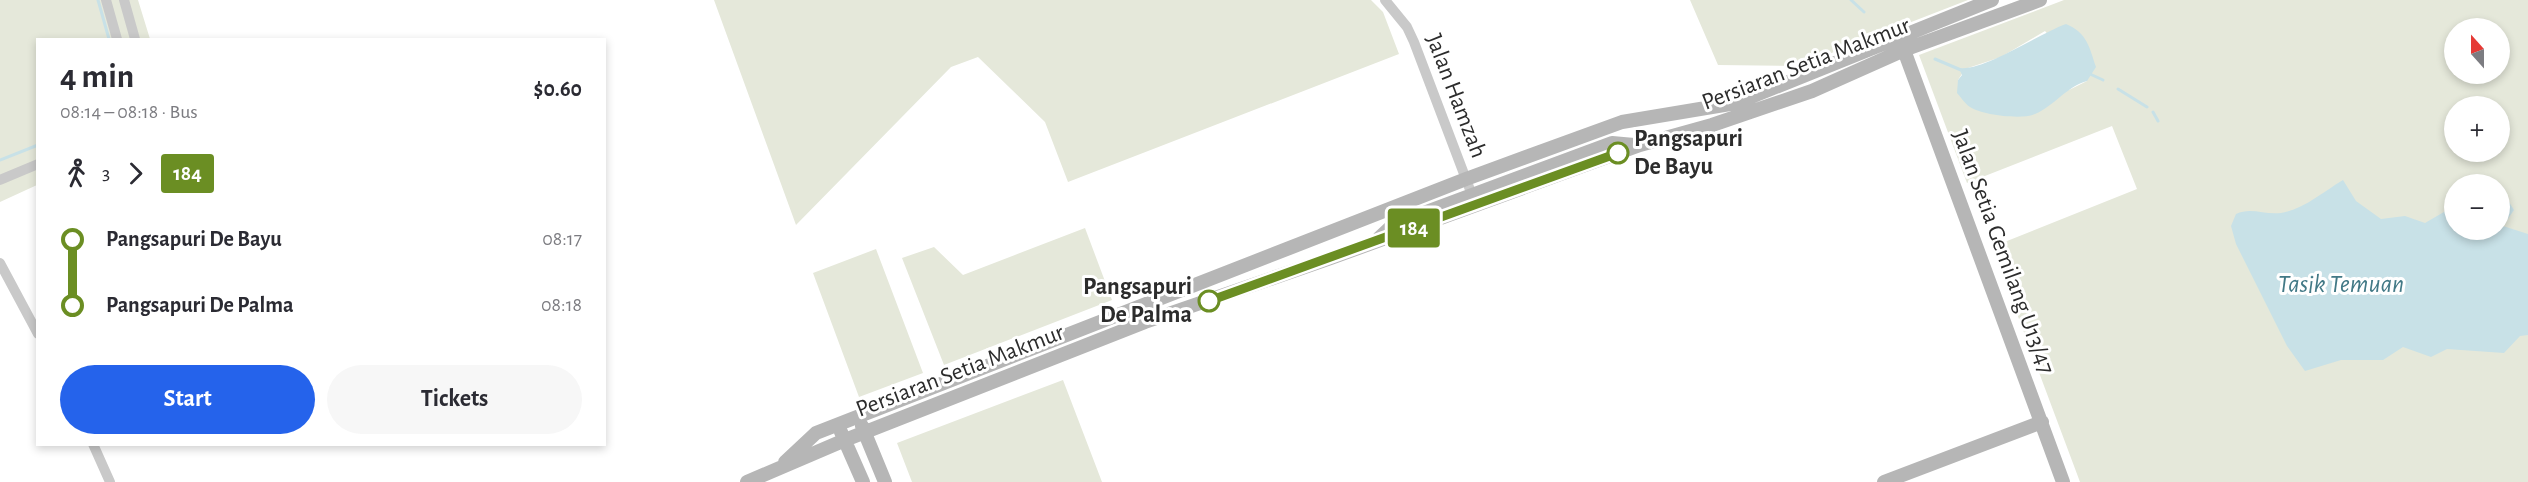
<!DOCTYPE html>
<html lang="en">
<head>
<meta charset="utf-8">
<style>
	:root { --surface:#fff; --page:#f7f7f7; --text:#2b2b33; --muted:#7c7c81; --accent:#2563eb }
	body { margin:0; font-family:"Alegreya Sans",sans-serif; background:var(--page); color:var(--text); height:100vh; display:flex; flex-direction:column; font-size:22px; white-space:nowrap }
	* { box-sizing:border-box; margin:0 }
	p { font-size:20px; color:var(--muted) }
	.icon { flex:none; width:33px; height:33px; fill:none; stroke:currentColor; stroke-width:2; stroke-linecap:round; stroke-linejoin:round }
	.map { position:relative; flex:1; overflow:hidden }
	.details { position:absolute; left:36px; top:38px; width:570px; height:408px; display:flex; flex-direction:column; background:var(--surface); border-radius:0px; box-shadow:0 3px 9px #0003 }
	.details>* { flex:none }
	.badge { padding:0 12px; border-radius:4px; font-size:21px; line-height:39px }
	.needle { width:39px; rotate:339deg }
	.fabs { position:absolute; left:2444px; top:18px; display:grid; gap:12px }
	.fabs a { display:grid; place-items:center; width:66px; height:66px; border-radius:50%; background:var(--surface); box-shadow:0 3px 9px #0003; font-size:30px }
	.map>.badge { position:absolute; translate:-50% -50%; box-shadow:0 0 0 3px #fff }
	.legs { display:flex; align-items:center; gap:9px; height:66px; padding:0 24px; font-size:20px }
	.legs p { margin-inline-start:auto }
	.summary { display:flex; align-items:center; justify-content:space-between; height:102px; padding:0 24px }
	h1 { font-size:33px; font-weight:700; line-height:45px }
	.primary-button { display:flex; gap:12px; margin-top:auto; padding:12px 24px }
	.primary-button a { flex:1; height:69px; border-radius:36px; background:var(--accent); color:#fff; font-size:24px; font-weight:700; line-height:69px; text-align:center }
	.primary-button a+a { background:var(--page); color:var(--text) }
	ul { padding:0 24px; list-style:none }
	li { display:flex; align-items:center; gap:21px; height:66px; font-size:22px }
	li i { display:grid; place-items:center; width:9px; height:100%; margin:0 8px; background:currentColor }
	li i::after { content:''; width:15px; height:15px; margin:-8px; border:4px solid; border-radius:50%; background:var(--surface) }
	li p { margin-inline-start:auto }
	li:first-child i { background:linear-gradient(#0000 50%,currentColor 0) }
	li:last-child i { background:linear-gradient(currentColor 50%,#0000 0) }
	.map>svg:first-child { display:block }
</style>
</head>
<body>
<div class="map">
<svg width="2528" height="482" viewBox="0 0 2528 482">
	<rect width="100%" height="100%" fill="#fff"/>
	<path fill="#e5e8da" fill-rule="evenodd" d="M0 0H138L150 39H38L37 185 0 202Z
		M714 0H1371L1383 12 1399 54 1068 182 1045 122 978 57 951 67 796 225Z
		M1690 0H1968L1798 66 1718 65Z
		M2064 0H2528V482H2080L1992 247 2137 189 2112 126 1967 183 1919 55ZM2454 28H2499V74H2454ZM2045 31 2087 81 2069 90 1958 80 1965 69 2001 57ZM2454 106H2499V152H2454ZM2454 184H2499V230H2454Z
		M1085 228 1112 300 944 365 902 258 934 247 963 275Z
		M876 249 923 373 859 397 813 273Z
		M1063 380 1102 482H912L897 443Z"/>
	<path fill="#c8e1e7" d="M2066 24C2087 33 2089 46 2096 67L2087 81C2066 87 2054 106 2035 114 2022 120 1982 115 1970 107 1965 104 1961 97 1957 93L1958 80 1962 75 1959 68C1983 72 2040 33 2066 24Z
		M2343 180 2356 201 2381 219 2405 216 2425 223 2449 209 2454 210V230H2499V205L2509 202 2514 210 2503 226 2528 234V335L2520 336 2504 353 2447 349 2431 357 2403 347 2383 360H2341L2305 371 2287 346 2236 244 2231 226 2236 214C2251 207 2264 215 2281 213 2304 209 2323 192 2343 180Z"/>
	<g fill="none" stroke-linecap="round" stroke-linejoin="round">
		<path stroke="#c8e1e7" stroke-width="3" d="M98 0 109 39
			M1851 0 1864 12
			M1935 59 1961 70
			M2090 74 2103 80
			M2118 89 2147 107
			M2153 112 2158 121
			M0 160 38 145"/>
		<path stroke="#c9c9c9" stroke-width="10" d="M106 0 117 39
			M124 0 135 39
			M1385 0 1407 27 1414 42 1472 195
			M0 180 38 164
			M0 263 38 334
			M93 444 110 482"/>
		<path stroke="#b6b6b6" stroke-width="14" d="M1901 42 2063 482
			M1379 238 1394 224 1612 143 1634 145
			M862 426 885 482
			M841 432 863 482
			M785 462 816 433 1466 179 1622 122 1736 103 1992 0
			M747 482 845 440 1145 322 1331 258 1640 145 1712 125 1812 91 1904 50 2040 0
			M1884 482 2042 422"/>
	</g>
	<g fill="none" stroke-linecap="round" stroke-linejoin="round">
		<defs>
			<path id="line-1" d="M1209 301 1618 153"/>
		</defs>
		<use href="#line-1" stroke="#fff" stroke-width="14"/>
		<use href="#line-1" stroke="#6b8e23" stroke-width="9"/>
	</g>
	<g fill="#fff" stroke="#6b8e23" stroke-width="3">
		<circle cx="1618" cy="153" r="10"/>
		<circle cx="1209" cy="301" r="10"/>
	</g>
	<g text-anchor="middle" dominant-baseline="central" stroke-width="6" stroke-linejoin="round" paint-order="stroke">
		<g font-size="24" fill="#2c2c2c" stroke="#fff">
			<text transform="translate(1806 64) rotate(-21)">Persiaran Setia Makmur</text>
			<text transform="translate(1456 96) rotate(69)">Jalan Hamzah</text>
			<text transform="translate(2003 252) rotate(70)">Jalan Setia Gemilang U13/47</text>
			<text transform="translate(960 371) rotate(-21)">Persiaran Setia Makmur</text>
		</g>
		<g font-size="24" font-weight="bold" fill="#2c2c2c" stroke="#fff" text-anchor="start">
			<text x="1634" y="139">Pangsapuri<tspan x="1634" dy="28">De Bayu</tspan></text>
			<text x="1192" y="287" text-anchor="end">Pangsapuri<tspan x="1192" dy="28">De Palma</tspan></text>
		</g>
		<g font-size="26" font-style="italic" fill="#427986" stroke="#fff">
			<text x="2341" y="284">Tasik Temuan</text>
		</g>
	</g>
</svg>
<div class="fabs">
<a><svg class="needle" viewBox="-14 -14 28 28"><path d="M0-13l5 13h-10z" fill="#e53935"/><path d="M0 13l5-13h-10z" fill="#7c7c81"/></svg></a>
<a>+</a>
<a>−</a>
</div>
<b class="badge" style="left:1414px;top:228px;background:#6b8e23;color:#fff">184</b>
<section class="details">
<div class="summary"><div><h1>4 min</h1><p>08:14 – 08:18 · Bus</p></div><b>$0.60</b></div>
<div class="legs"><svg class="icon" aria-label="walk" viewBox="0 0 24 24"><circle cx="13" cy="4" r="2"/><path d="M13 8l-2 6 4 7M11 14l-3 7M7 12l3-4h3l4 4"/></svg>3<svg class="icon" aria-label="forward" viewBox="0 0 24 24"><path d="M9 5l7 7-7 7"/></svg><b class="badge" style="background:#6b8e23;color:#fff">184</b></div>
<ul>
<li><i style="color:#6b8e23"></i><b>Pangsapuri De Bayu</b><p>08:17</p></li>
<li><i style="color:#6b8e23"></i><b>Pangsapuri De Palma</b><p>08:18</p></li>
</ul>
<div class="primary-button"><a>Start</a><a>Tickets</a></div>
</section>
</div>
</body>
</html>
